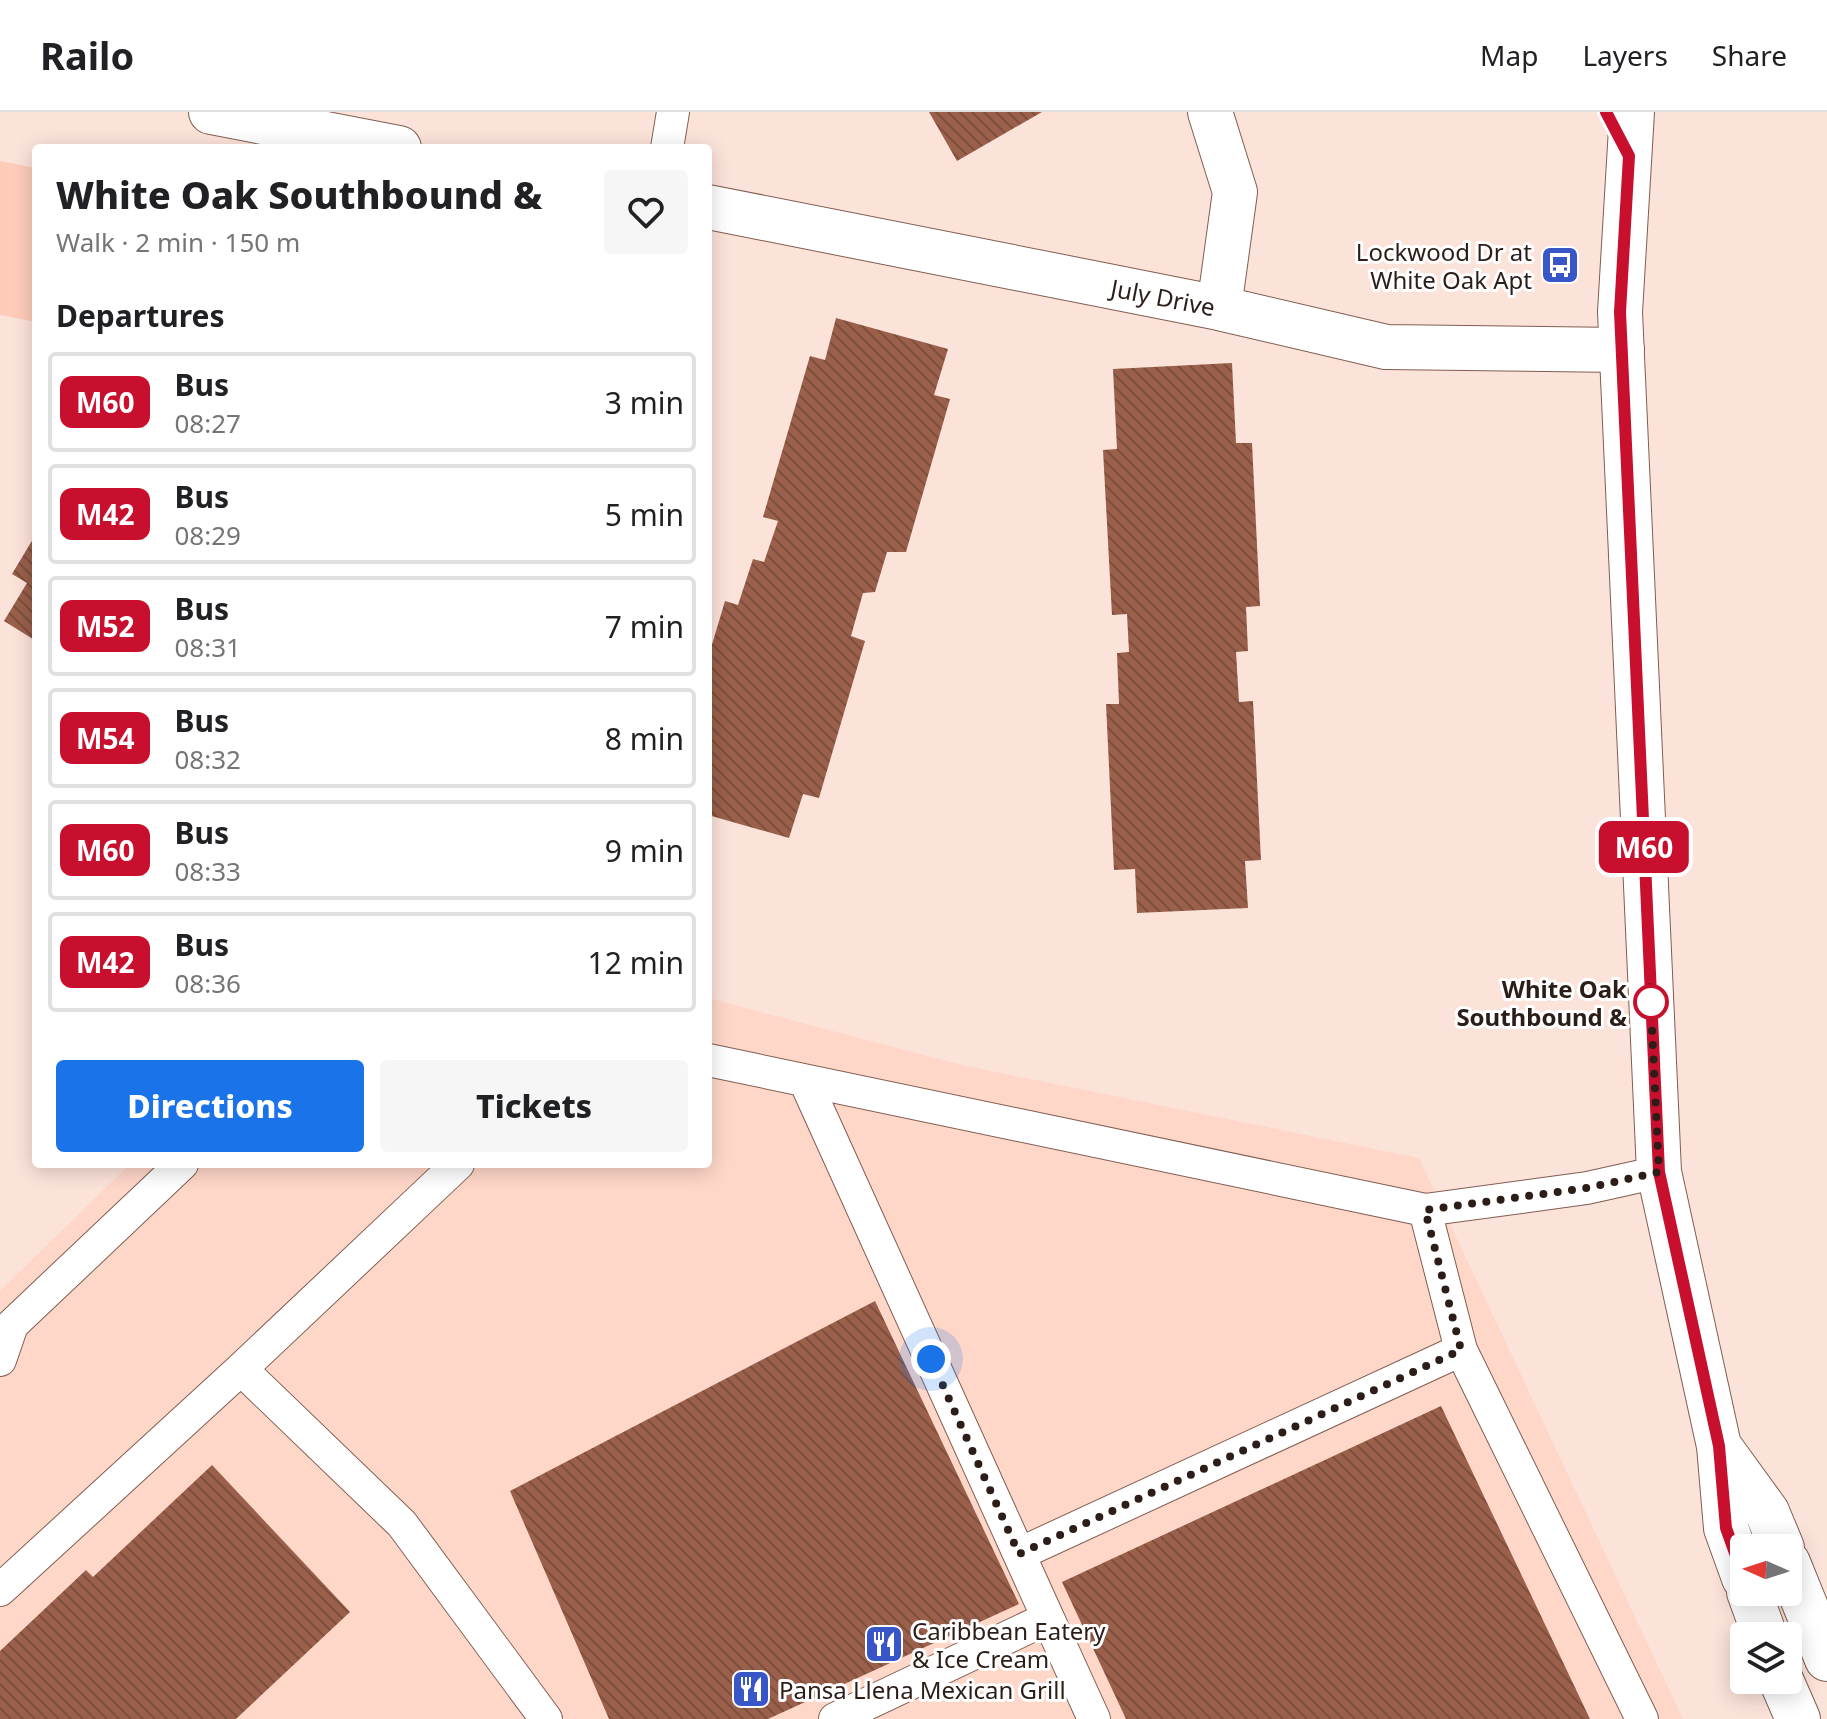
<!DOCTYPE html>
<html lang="en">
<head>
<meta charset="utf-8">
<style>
	:root { --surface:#fff; --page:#f6f6f6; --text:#202124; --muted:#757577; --line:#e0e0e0; --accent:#1a73e8 }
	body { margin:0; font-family:"Noto Sans",sans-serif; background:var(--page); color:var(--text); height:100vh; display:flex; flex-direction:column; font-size:30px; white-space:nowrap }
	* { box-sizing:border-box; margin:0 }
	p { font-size:26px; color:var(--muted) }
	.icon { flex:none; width:44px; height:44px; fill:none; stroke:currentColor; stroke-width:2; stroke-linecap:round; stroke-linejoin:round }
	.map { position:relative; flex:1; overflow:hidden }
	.side { position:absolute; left:32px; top:32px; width:680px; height:1024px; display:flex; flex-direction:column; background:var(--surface); border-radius:8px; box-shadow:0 4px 20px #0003 }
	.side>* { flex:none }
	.badge { padding:0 16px; border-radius:12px; font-size:28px; line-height:52px }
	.needle { width:52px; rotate:273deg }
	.buttons { position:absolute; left:1730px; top:1422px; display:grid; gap:16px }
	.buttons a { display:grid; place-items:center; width:72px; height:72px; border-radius:8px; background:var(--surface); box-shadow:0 4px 20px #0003; font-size:40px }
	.you { position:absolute; width:40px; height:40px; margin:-20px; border:6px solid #fff; border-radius:50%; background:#1a73e8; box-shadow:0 0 0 12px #1a73e833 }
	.map>.badge { position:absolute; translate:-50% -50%; box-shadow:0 0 0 4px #fff }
	h2 { padding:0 24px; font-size:30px; line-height:72px }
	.round { display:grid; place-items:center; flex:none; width:84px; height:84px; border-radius:8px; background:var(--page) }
	.headline { display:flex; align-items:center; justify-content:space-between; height:136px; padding:0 24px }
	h1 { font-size:38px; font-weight:800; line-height:60px }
	.button { display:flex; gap:16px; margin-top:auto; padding:16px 24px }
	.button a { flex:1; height:92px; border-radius:8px; background:var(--accent); color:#fff; font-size:32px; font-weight:800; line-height:92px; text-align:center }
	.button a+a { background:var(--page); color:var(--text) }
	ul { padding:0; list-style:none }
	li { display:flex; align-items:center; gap:24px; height:100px; margin:0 16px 12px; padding:0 8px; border:4px solid var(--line); border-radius:8px }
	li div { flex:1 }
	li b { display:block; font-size:30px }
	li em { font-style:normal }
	li .badge { min-width:88px; font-weight:700; text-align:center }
	header { display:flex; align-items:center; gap:48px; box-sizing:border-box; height:112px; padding:0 40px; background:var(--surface); border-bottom:2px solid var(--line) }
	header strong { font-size:38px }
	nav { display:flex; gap:44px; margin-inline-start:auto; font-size:28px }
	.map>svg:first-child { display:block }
</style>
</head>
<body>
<header>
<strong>Railo</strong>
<nav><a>Map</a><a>Layers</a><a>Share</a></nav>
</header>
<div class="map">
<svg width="1827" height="1607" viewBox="0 0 1827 1607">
	<defs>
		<pattern id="building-back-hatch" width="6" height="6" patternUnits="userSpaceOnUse" patternTransform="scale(2)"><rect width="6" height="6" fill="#9a604b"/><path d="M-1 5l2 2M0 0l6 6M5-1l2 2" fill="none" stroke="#7e4f3d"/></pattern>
	</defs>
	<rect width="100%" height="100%" fill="#fce3da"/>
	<path fill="#ffd7c9" d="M708 886 962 953 1419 1046 1683 1607H0V1179L130 1052H708Z"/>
	<path fill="#feccb9" d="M0 49 36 56V210L0 203Z"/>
	<path fill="url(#building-back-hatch)" d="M929 0H1042L957 49Z
		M836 206 948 237 934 283 950 287 906 440H887L875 480 863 481 851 524 865 529 819 686 803 682 789 726 708 703V546L725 489 738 493 753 447 764 450 778 409 763 405 810 244 825 248Z
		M1232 251 1236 331H1252L1260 494 1246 495 1248 539 1236 540 1239 590 1253 589 1261 748 1245 749 1248 796 1137 801 1135 757 1114 758 1106 592H1119L1117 541 1129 540 1127 502 1112 503 1103 338 1117 337 1113 257Z
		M36 422V529L4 509 27 471 12 462Z
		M875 1189 1019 1492 768 1607H609L510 1379Z
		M1441 1294 1590 1607H1126L1062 1470Z
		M212 1353 350 1500 236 1607H0V1539L86 1458 93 1465Z"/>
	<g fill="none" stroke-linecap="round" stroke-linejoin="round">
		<defs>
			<path id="lane" d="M667 36 673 0
				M708 948 1425 1098 1587 1076 1659 1060
				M805 969 1019 1442
				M1425 1098 1461 1238 1642 1607
				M0 1248 12 1213 182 1052
				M241 1257 402 1412 546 1607
				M0 1478 241 1257 458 1052
				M1048 1506 1019 1442 1461 1238
				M835 1607 1048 1506 1094 1607"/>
			<path id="street" d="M211 0 399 36
				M1210 0 1235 80 1219 196
				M708 95 1219 196 1386 235 1622 238"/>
			<path id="secondary" d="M1632 0 1620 200 1659 1060 1719 1334 1726 1416 1744 1466
				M1719 1334 1767 1400 1782 1436
				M1788 1451 1827 1547
				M1749 1480 1765 1524
				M1781 1568 1798 1607"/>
		</defs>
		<use href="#lane" stroke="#805d50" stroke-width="34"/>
		<use href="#street" stroke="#805d50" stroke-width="46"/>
		<use href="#secondary" stroke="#805d50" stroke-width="46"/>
		<use href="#lane" stroke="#fff" stroke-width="32"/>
		<use href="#street" stroke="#fff" stroke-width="44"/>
		<use href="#secondary" stroke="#fff" stroke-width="44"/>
	</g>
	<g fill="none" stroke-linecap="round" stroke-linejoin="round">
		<defs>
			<path id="line" d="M1606 0 1629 44 1620 200 1659 1060 1719 1334 1726 1416 1744 1466"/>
		</defs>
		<use href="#line" stroke="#fff" stroke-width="18"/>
		<use href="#line" stroke="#c8102e" stroke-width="12"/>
		<path stroke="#2c1d18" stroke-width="8" stroke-dasharray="0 14.4" d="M931 1247 1019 1442 1461 1238 1425 1098 1587 1076 1659 1060 1650 875 1651 890"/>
	</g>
	<defs>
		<symbol id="bus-square" viewBox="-11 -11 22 22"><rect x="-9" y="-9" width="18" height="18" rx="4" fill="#3856c7" stroke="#fff"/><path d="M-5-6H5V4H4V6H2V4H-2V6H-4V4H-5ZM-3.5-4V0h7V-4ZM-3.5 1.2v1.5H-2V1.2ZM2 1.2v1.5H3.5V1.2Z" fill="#fff"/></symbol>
		<symbol id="restaurant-square" viewBox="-11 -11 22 22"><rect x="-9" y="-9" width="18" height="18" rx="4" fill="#3856c7" stroke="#fff"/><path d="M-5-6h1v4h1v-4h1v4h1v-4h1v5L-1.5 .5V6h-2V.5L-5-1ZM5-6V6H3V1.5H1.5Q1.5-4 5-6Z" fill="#fff"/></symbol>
	</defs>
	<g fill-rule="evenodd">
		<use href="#bus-square" x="1538" y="131" width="44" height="44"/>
		<use href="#restaurant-square" x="862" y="1510" width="44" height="44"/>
		<use href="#restaurant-square" x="729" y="1555" width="44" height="44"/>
	</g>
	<circle fill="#fff" stroke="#c8102e" stroke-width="4" cx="1651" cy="890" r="16"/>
	<g text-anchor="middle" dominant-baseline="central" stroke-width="6" stroke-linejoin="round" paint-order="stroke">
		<g font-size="24" fill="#2c1d18" stroke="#fff" text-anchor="start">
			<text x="1532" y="139" text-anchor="end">Lockwood Dr at<tspan x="1532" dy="28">White Oak Apt</tspan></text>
			<text x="912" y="1518">Caribbean Eatery<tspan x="912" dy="28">&amp; Ice Cream</tspan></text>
			<text x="779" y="1577">Pansa Llena Mexican Grill</text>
		</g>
		<g font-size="24" fill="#2c1d18" stroke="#fff">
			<text transform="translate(1163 185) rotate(11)">July Drive</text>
		</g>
		<g font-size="24" font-weight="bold" fill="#2c1d18" stroke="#fff" text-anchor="end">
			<text x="1627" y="876">White Oak<tspan x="1627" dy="28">Southbound &amp;</tspan></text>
		</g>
	</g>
</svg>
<div class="buttons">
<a><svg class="needle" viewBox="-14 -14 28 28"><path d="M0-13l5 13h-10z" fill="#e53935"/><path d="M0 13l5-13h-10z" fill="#757577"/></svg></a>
<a><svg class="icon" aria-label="layers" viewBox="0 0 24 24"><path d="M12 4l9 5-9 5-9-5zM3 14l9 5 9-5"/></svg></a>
</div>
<div class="you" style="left:931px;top:1247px"></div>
<b class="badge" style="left:1644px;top:735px;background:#c8102e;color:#fff">M60</b>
<section class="side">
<div class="headline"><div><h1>White Oak Southbound &amp;</h1><p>Walk · 2 min · 150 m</p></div><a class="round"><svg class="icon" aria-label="heart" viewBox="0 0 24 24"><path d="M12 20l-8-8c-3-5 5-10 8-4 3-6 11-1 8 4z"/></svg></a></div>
<h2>Departures</h2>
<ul>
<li><span class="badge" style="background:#c8102e;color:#fff">M60</span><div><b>Bus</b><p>08:27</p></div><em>3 min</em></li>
<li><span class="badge" style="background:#c8102e;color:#fff">M42</span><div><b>Bus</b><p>08:29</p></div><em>5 min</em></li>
<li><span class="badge" style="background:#c8102e;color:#fff">M52</span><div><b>Bus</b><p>08:31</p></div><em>7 min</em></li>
<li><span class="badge" style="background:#c8102e;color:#fff">M54</span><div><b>Bus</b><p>08:32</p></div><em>8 min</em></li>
<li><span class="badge" style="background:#c8102e;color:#fff">M60</span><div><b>Bus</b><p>08:33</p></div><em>9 min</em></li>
<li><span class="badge" style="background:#c8102e;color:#fff">M42</span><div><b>Bus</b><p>08:36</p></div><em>12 min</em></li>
</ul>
<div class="button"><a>Directions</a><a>Tickets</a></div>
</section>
</div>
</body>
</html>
